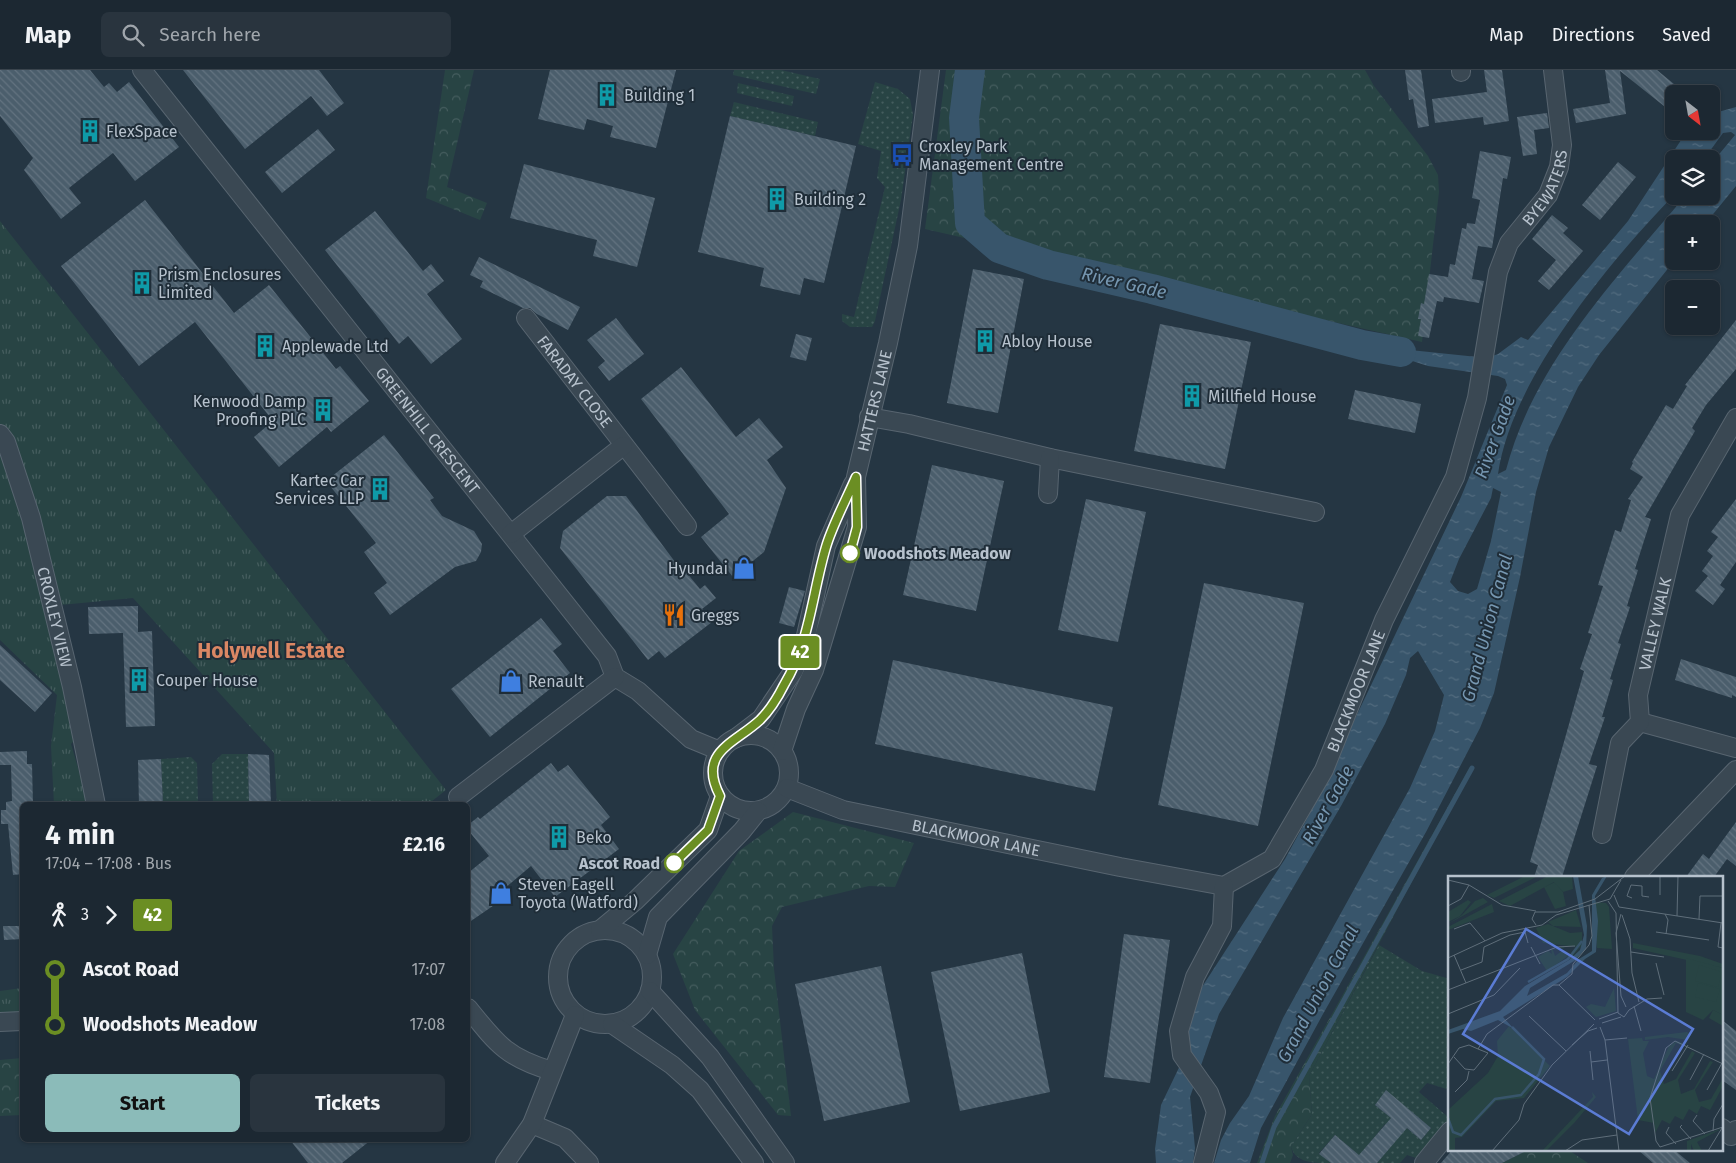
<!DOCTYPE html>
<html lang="en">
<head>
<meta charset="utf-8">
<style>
	:root { --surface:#1c2832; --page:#29343e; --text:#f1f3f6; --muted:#a0a6ac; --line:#3a444d; --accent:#8bbbb9 }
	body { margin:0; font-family:"Fira Sans",sans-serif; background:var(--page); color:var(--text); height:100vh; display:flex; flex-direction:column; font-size:19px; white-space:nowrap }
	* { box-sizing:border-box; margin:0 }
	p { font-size:16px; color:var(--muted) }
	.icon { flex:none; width:28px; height:28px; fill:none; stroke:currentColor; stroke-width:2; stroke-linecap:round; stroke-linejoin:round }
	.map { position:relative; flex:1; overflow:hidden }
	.side { position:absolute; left:20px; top:732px; width:450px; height:340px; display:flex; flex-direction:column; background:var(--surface); border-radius:8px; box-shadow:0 1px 4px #0004,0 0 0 1px var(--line) }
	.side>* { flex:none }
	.badge { padding:0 10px; border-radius:4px; font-size:18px; line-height:32px }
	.needle { width:32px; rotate:149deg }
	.fabs { position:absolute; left:1665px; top:15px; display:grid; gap:10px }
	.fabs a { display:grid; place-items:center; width:55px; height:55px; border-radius:8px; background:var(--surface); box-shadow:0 1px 4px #0004,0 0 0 1px var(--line); font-size:25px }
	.map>.badge { position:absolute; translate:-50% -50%; box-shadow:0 0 0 2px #fff }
	.legs { display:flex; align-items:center; gap:8px; height:55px; padding:0 25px; font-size:16px }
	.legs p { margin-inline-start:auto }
	.headline { display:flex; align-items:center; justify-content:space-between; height:85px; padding:0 25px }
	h1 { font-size:28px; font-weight:700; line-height:38px }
	.cta { display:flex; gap:10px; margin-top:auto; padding:10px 25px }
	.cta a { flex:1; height:58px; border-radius:8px; background:var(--accent); color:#111; font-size:20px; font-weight:700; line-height:58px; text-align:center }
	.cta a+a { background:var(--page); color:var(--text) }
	ul { padding:0 25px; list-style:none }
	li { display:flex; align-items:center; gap:18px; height:55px; font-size:19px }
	li i { display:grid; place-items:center; width:8px; height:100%; margin:0 6px; background:currentColor }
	li i::after { content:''; width:12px; height:12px; margin:-6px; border:4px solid; border-radius:50%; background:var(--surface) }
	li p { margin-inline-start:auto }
	li:first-child i { background:linear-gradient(#0000 50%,currentColor 0) }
	li:last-child i { background:linear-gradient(currentColor 50%,#0000 0) }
	header { display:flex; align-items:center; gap:30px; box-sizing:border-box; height:70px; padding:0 25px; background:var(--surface); border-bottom:1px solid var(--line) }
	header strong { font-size:24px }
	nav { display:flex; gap:28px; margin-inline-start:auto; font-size:18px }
	.search { width:350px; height:45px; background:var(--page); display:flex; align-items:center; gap:12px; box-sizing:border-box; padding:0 18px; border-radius:8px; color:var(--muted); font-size:19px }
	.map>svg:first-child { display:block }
</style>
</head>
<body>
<header>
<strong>Map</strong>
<div class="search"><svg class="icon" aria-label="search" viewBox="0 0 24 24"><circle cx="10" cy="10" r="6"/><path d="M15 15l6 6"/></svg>Search here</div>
<nav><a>Map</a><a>Directions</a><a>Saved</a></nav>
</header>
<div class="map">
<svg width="1736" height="1093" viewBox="0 0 1736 1093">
	<defs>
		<pattern id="grass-dots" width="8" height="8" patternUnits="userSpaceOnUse" patternTransform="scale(1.25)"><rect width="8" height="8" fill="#284444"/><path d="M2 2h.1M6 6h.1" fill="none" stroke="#455d5e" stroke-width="1.8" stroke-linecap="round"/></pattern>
		<pattern id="forest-crowns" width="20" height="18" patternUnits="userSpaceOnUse" patternTransform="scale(1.25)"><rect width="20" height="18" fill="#284444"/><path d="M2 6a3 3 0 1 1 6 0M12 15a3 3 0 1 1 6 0" fill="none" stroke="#455d5e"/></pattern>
		<pattern id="park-tufts" width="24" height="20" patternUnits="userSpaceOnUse" patternTransform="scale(1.25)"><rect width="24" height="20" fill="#284444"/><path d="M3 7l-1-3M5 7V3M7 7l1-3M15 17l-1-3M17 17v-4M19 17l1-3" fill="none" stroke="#455d5e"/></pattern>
		<pattern id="water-ripples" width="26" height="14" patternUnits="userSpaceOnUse" patternTransform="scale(1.25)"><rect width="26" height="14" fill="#38556b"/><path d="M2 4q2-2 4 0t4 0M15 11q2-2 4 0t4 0" fill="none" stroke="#536c7f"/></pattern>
		<pattern id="building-back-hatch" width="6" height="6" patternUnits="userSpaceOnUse" patternTransform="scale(1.25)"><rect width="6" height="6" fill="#4b5e6c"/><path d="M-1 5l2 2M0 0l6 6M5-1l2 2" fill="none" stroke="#637380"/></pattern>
	</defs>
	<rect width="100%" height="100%" fill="#253643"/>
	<path fill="url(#grass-dots)" d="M734 0H781L820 9 816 24 733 5Z
		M875 12 898 19 910 29 913 45 901 130 875 251 872 257H850L842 251V244L854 247 885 117 877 108 881 81 858 74Z
		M738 13 794 26 792 36 737 23Z
		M734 32 818 52 815 66 730 46Z
		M222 684H248L249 735H213L212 694Z
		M191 687 197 693 198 735H163L161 689Z
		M1379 875 1422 901 1450 909V1020L1427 1013 1419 1022 1448 1047 1449 1053 1419 1089 1407 1085 1400 1093H1377L1400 1065 1402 1054 1421 1070 1431 1058 1386 1021 1375 1035 1395 1051 1390 1058 1385 1054 1356 1090 1355 1082 1335 1065 1319 1083 1331 1093C1313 1093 1296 1093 1291 1077L1312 1044 1309 1006Z"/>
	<path fill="url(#forest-crowns)" d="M445 0H474L447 117 487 133 480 150 426 128Z
		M946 0H1365L1374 16 1428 86 1438 105 1439 122 1422 272 925 159Z
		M1470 697 1472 698 1309 1006 1312 1044 1291 1077 1293 1085 1290 1093H1257L1275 1046Z
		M793 742 914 773 895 817 869 816 782 837 772 856 774 899 791 1046 778 1045 695 940 673 884 739 781Z
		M22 988V1045L0 1046V990Z
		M1523 1079H1567L1588 1093H1502L1518 1085Z"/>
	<path fill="url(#park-tufts)" d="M0 151 446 720 427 735H277L274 683 133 528 61 535 88 655 71 674 89 735H54L51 676 57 625 0 570Z
		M22 918V944L0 942V921Z"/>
	<path fill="url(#water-ripples)" fill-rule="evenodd" d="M1736 37V116L1705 154H1674V191L1599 285 1578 317 1549 377 1536 422 1520 507 1494 623 1480 658 1426 762 1323 944 1261 1058 1250 1093H1214L1221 1070 1230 1053 1249 1026 1283 948 1410 718 1435 661 1444 625 1418 581 1410 588 1406 605 1385 654 1341 736 1219 944 1190 1027 1195 1078 1193 1093H1156L1155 1079 1161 1035 1186 983 1184 973 1200 920 1285 789 1308 747 1461 427 1507 315 1505 309 1498 306 1428 296 1362 275 1487 288 1498 284 1521 267 1528 270 1628 151 1687 61H1711V44ZM1731 62 1735 65 1711 94V126H1685C1616 209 1534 293 1506 400L1498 404C1511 310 1609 192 1674 125V89H1704L1723 63ZM1493 418 1501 422 1491 471 1477 519 1468 524 1458 521 1450 512 1459 489 1491 428Z"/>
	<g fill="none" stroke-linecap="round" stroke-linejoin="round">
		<path stroke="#38556b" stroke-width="5" d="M1262 1093 1274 1057 1472 698"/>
		<path stroke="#38556b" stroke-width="30" d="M970 0 964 48 970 153 999 178 1048 195 1152 219 1362 275 1401 282"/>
	</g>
	<path fill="url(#building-back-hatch)" d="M0 0H90L104 17 109 13 117 22 129 12 179 77 135 111 113 83 69 118 81 133 61 149 24 100 33 88 0 46Z
		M183 0H319L344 33 327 46 311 26 245 79Z
		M550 0H676L656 78 610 67 613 56 587 49 584 60 538 49Z
		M1405 0H1421L1429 56 1418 58 1413 29 1409 30Z
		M1484 0H1502L1509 51 1484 55 1483 47 1435 53 1432 29 1487 22Z
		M1605 0H1657L1686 24H1674V44L1620 1 1626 44 1576 53 1573 39 1610 33Z
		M1547 43 1549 58 1534 60 1537 84 1523 86 1517 47Z
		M730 46 856 76 824 213 804 208 800 225 760 216 764 198 698 182Z
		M318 59 335 80 282 123 265 102Z
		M1480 81 1511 87 1507 109 1503 108 1492 178 1478 176 1472 209 1484 211 1479 233 1444 227 1443 232 1437 231 1429 268 1418 266 1421 249H1418L1421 233 1424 234 1429 204 1448 207 1450 194 1455 195 1462 158 1466 159 1467 153 1475 154 1480 130 1472 128Z
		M1618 92 1636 107 1600 150 1582 135Z
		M524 94 655 128 637 197 593 186 597 170 510 148Z
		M145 130 234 243 269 215 336 299 340 296 369 331 331 362 327 357 279 397 254 367 273 351 195 252 139 296 61 196Z
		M375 141 423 201 431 194 444 211 427 224 462 269 431 294 408 266 399 274 325 180Z
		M1552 145 1568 158 1563 163 1583 181 1549 220 1538 211 1556 190 1532 169Z
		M479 187 580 237 568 260 537 244 530 238H523L480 217 483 211 470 205Z
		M973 199 1024 209 998 343 947 333Z
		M616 248 644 284 609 311 598 297 605 291 587 270Z
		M1736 250V299L1706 335 1692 358 1695 361 1645 447 1651 449 1635 499 1638 500 1627 536 1630 537 1618 573 1621 574 1610 609 1613 610 1602 647H1605L1589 694 1597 696 1562 807H1534L1538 795 1530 792 1584 601 1580 599 1592 564 1588 563 1603 516 1598 515 1615 460 1621 462 1631 430 1628 429 1643 407 1630 399 1633 393 1632 392 1666 335 1673 339 1687 316 1685 315Z
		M1160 254 1251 272 1225 399 1134 381Z
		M796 264 812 268 806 291 790 287Z
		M681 297 736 367 759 348 783 377 767 390 786 418 764 482 733 507 701 467 729 444 641 329Z
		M1355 320 1421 334 1415 363 1348 349Z
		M384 365 434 428 430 430 442 446 474 461 482 474 481 482 476 491 455 497 390 545 374 523 387 513 364 482 376 473 326 411Z
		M932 395 1004 411 976 541 903 525Z
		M607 426H626L684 504 686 502 700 519 705 515 716 528 702 539 712 552 665 588 659 581 648 590 560 478 563 461Z
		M1086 429 1146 442 1118 572 1058 560Z
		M1736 429V492L1720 515 1725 519 1713 535 1695 521 1708 506 1702 501 1713 486 1707 481 1718 467 1711 462Z
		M1204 513 1304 533 1258 756 1158 735Z
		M789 517 805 521 794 557 779 553Z
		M138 536V562L152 561 155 656 126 657 123 563 89 564 88 537Z
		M541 548 562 574 553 581 570 603 490 667 451 619Z
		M0 575 52 623 35 642 0 610Z
		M1681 589 1736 607V627L1732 625V628L1675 610Z
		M893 590 1113 637 1095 721 875 674Z
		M27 681V694H32L33 735H22V804L13 805 8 754H1V740H6V732L12 731 11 695H0V682Z
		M248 684 269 685 271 735H249Z
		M161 689 163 735H139L138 690Z
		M551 693 558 702 568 695 610 747 601 755 619 779 555 827 531 796 505 818 512 823 468 853V803L489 786 468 760V755L478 747 480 749Z
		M1736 752V796L1727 789 1714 807H1686L1703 784 1709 789Z
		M3 856H22V869L4 870Z
		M1124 864 1170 870 1150 1013 1104 1007Z
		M1022 883 1050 1022 960 1041 931 902Z
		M881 896 910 1032 824 1051 795 914Z
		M1722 950 1736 961V1020L1722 1010Z
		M1386 1020 1431 1058 1421 1070 1407 1058 1377 1093H1331L1319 1084 1335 1065 1359 1085 1391 1048 1375 1035Z
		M290 1070H371L342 1093H308Z
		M1453 1079H1530L1502 1093H1441Z
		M1637 1079H1673L1690 1093H1653Z"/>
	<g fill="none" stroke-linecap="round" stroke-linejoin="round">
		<defs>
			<g id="minor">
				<path id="s1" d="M142 0 607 586 615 607 638 621 691 669 720 681"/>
				<path d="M1461 0V2"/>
				<path id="s2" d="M526 248 687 456"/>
				<path d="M869 347 909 354 1050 388 1315 442"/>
				<path id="s3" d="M0 364 6 372 31 448 72 617 96 735"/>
				<path d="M1048 424 1050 388"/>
				<path d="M511 464 623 376"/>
				<path d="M1640 652 1736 678"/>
				<circle cx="751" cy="703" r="38"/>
				<path d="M736 668 761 649 794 600 805 570 826 476 853 414"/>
				<path id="s4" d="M782 681 796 639 814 600 857 457 856 407 888 273 908 176 930 0"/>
				<path id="s5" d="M787 718 843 740 1120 797 1224 816 1272 789 1324 700 1384 550 1455 407 1477 328 1498 202 1509 173 1548 125 1559 97 1562 75 1553 0"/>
				<path d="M458 727 615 607"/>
				<path id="s6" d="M1602 764 1620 673 1640 652 1638 625 1680 445 1736 348"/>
				<path d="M1634 807 1736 700"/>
				<circle cx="605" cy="907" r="47"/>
				<path d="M600 860 635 831 708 760 720 726"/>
				<path d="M647 885 658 847 742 761 758 741"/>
				<path d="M650 921 710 987 785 1093"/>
				<path d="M468 938C497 974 507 988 552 1001"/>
				<path d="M0 952 22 951"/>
				<path d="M612 954 672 995 700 1020 754 1093"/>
				<path d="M532 1054 565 1068 589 1093"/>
				<path d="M1722 1058 1731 1066 1736 1060"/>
				<path d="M505 1093 532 1054 575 945"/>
				<path d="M1203 1093 1216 1042 1209 1023 1182 985 1179 961 1195 907 1222 856 1224 816"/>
				<path d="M1424 1093 1450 1061"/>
			</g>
		</defs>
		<use href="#minor" stroke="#586570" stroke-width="20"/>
		<use href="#minor" stroke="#3a4853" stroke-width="18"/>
	</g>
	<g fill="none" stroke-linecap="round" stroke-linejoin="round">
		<defs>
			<path id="line-1" d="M674 793 708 760 720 726C697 682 734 674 760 650 770 640 778 627 784 615 810 572 812 524 826 477 832 456 847 428 856 407L857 457 850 483"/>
		</defs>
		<use href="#line-1" stroke="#fff" stroke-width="11"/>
		<use href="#line-1" stroke="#6b8e23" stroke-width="8"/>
	</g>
	<defs>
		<symbol id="building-bare" viewBox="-9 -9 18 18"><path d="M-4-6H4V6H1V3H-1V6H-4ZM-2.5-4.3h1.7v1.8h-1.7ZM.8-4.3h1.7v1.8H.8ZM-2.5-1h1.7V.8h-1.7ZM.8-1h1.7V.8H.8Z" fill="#0f9aa8" stroke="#1f2d38" stroke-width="2.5" paint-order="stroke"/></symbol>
		<symbol id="bus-bare" viewBox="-9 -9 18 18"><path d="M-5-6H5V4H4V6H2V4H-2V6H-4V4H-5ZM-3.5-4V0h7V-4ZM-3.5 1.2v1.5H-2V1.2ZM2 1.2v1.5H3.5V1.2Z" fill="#1a4fb4" stroke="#1f2d38" stroke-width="2.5" paint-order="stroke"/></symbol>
		<symbol id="shop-bare" viewBox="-9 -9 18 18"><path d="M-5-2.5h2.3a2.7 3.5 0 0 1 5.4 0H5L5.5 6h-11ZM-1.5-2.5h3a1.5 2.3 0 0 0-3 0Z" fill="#3f7fe0" stroke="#1f2d38" stroke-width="2.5" paint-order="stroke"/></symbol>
		<symbol id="restaurant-bare" viewBox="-9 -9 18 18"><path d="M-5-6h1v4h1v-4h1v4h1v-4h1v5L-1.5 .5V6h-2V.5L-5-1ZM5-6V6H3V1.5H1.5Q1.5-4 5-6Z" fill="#e8710a" stroke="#1f2d38" stroke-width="2.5" paint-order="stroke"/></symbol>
	</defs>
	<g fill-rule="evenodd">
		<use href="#building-bare" x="591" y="9" width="32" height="32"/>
		<use href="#building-bare" x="74" y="45" width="32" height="32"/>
		<use href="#bus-bare" x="886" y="69" width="32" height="32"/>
		<use href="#building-bare" x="761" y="113" width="32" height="32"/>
		<use href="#building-bare" x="126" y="197" width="32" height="32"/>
		<use href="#building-bare" x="969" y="255" width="32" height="32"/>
		<use href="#building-bare" x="249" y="260" width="32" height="32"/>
		<use href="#building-bare" x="1176" y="310" width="32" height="32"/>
		<use href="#building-bare" x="307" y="324" width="32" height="32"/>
		<use href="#building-bare" x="364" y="403" width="32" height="32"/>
		<use href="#shop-bare" x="728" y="482" width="32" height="32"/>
		<use href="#restaurant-bare" x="658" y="529" width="32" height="32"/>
		<use href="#building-bare" x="123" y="594" width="32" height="32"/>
		<use href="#shop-bare" x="495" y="595" width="32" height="32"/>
		<use href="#building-bare" x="543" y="751" width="32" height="32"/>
		<use href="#shop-bare" x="485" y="807" width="32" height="32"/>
	</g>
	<g fill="#fff" stroke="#6b8e23" stroke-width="2.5">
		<circle cx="850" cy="483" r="9"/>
		<circle cx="674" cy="793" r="9"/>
	</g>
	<g text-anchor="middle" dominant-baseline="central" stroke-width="4" stroke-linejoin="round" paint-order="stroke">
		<g font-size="16" fill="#b7c2cd" stroke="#1f2d38" text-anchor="start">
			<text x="624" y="25">Building 1</text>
			<text x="106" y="61">FlexSpace</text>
			<text x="919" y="76">Croxley Park<tspan x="919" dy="18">Management Centre</tspan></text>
			<text x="794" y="129">Building 2</text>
			<text x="158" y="204">Prism Enclosures<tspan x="158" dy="18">Limited</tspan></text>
			<text x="1002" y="271">Abloy House</text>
			<text x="282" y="276">Applewade Ltd</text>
			<text x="1208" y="326">Millfield House</text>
			<text x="306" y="331" text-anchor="end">Kenwood Damp<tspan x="306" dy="18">Proofing PLC</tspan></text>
			<text x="364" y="410" text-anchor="end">Kartec Car<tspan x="364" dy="18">Services LLP</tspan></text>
			<text x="728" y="498" text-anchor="end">Hyundai</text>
			<text x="691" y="545">Greggs</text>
			<text x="156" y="610">Couper House</text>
			<text x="528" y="611">Renault</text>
			<text x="576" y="767">Beko</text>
			<text x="518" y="814">Steven Eagell<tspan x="518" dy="18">Toyota (Watford)</tspan></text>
		</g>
		<g font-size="16" fill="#b7c2cd" stroke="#1f2d38">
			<text stroke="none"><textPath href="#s5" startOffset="1236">BYEWATERS</textPath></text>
			<text stroke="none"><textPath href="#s2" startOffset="80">FARADAY CLOSE</textPath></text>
			<text stroke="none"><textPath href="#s4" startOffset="365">HATTERS LANE</textPath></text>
			<text stroke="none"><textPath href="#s1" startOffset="460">GREENHILL CRESCENT</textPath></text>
			<text stroke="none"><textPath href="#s3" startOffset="192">CROXLEY VIEW</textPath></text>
			<text stroke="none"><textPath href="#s6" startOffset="222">VALLEY WALK</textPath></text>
			<text stroke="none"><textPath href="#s5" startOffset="692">BLACKMOOR LANE</textPath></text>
			<text stroke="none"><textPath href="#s5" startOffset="196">BLACKMOOR LANE</textPath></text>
		</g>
		<g font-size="16" font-weight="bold" fill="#b7c2cd" stroke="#1f2d38" text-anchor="start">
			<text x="864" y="483">Woodshots Meadow</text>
			<text x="660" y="793" text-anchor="end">Ascot Road</text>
		</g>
		<g font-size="18" font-style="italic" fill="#7697b1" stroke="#1f2d38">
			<text transform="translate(1124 213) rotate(13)">River Gade</text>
			<text transform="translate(1495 367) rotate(-70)">River Gade</text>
			<text transform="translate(1487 558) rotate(-75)">Grand Union Canal</text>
			<text transform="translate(1328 735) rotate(-61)">River Gade</text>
			<text transform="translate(1318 924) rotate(-62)">Grand Union Canal</text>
		</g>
		<g font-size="21" font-weight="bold" fill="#db8764" stroke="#1f2d38">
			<text x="271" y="581">Holywell Estate</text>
		</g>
	</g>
	<g transform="translate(1448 806)">
		<rect width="275" height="275" fill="#253643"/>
		<path d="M107 6 115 16 118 30 107 33 96 11ZM20 24 23 26 12 40 0 46V36ZM115 71 117 72 105 74 107 80 114 75 117 78 118 74 120 80 99 95 90 81 100 75 104 78 103 74ZM275 252 249 266 254 275H246L243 268V275H239V265Z" fill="#284444"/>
		<path d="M77 0H90L46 22 39 19ZM100 0H124L125 13 115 16 106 6 62 30 51 25ZM35 22 40 26 0 48 14 39 27 25ZM147 26 158 27 161 31 164 73 149 72ZM44 28 46 36 0 54V51ZM100 48 122 57 134 56V69L123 82 80 106 114 86 131 71 95 67 88 52ZM185 67 252 80 275 88V92L185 72ZM166 112 168 135 148 141 138 131 143 128 157 131ZM61 150 102 190 76 222 48 225 14 261 7 262V275H0V234L40 197 50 180 49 165ZM239 156 243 159 240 164 220 161 197 164V161ZM144 216 148 221 127 246 98 275H94L145 221Z" fill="#284444"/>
		<path d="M128 34 133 51 105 50 100 46ZM238 82 275 92V139L265 134 255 144 238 136ZM194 162 195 165H201L195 177 199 200 206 203 221 170 229 165 236 168V170L228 167 212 195 216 208 228 203 244 175 247 177 230 204 233 218 246 213 262 185 265 186 247 214 251 226 263 223 275 202V210L262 234 253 230 249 238 241 233 235 244 227 240 222 248 214 244 207 257 206 247 190 244 180 163Z" fill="#284444"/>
		<path d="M251 89 274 96 270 111 247 105ZM250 107 272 113 268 126 247 121ZM265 134 275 139V150L261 142Z" fill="#284444"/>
		<path d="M125 0H130L139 50 138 73 126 85 82 112 79 120 119 97 131 83 144 75V19L154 2 159 0 147 20 150 45 148 76 137 83 119 101 55 141 66 153 50 144 23 155 15 153 0 158V154L52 135 77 110 121 84 132 74 136 59Z" fill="#38556b"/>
		<path fill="none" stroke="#38556b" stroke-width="2.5" d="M80 106 120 83 134 65M0 242 5 256 13 259 47 223 73 219 91 198 96 183 64 151"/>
		<path fill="none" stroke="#5f6e7a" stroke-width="1" d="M212 0V19M0 4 21 9 54 29 88 35M166 19 171 31 275 47M184 22 179 20 183 9 194 10V20L201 21M160 25 168 37 170 137 176 141 181 134M0 30 13 23 21 9M173 38 168 57 173 120 178 131M217 38 220 44 218 58M174 39 182 63 184 97 191 126M229 40 230 0M251 43 252 20H275M273 47 270 71 275 72M88 49 84 43 87 36H110L147 23 177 0M6 53 22 47 37 65M208 56 261 64M83 71 92 88M183 76 216 81M6 79 18 107M0 82 54 57 94 49 108 39 162 23 173 4M208 87 216 119M13 94 34 86 36 71 62 59 77 56 80 67M111 109 124 98 125 88 141 69 144 60 141 29M0 114 109 71 127 70M186 130 193 155M181 134 199 123 214 122M0 138 46 119 72 92M81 140 118 175M151 143 170 136M154 147 173 141M152 151 157 164 171 275M157 164 179 162M124 169 140 155 149 152M142 175 145 204M6 181 17 193 26 194 40 177 30 173M143 186 159 184M0 188 11 172 21 169 30 173 39 158 105 109H111L147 144M275 188 227 165 218 172 202 222 208 265 212 271 275 251M224 195 240 169M242 204 256 178M259 214 274 187M7 216 19 204 21 195M249 239 245 245 257 258M234 249 232 251 243 263M221 251 218 257 228 268M265 255 266 243 275 228M44 275 71 244 76 228 104 189 146 148M117 275 134 264 169 259M260 275 274 252"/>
		<path fill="#5b7cd4" fill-opacity="0.15" stroke="#5b7cd4" stroke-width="2.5" d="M78 53 245 153 181 258 15 158Z"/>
		<rect width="275" height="275" fill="none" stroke="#b7c2cd" stroke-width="2.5"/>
	</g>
</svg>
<div class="fabs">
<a><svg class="needle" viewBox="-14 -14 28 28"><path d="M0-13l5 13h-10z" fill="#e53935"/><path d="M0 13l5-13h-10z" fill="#a0a6ac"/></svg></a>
<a><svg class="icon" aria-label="layers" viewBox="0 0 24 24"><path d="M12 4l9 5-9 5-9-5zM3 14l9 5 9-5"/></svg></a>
<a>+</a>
<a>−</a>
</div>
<b class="badge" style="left:800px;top:582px;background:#6b8e23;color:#fff">42</b>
<section class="side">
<div class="headline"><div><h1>4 min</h1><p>17:04 – 17:08 · Bus</p></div><b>£2.16</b></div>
<div class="legs"><svg class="icon" aria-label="walk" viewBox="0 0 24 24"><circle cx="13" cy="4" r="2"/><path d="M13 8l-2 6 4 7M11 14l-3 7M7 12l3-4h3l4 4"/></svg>3<svg class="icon" aria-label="forward" viewBox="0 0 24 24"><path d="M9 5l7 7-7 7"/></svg><b class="badge" style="background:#6b8e23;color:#fff">42</b></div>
<ul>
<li><i style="color:#6b8e23"></i><b>Ascot Road</b><p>17:07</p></li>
<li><i style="color:#6b8e23"></i><b>Woodshots Meadow</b><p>17:08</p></li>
</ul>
<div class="cta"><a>Start</a><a>Tickets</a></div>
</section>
</div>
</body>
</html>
